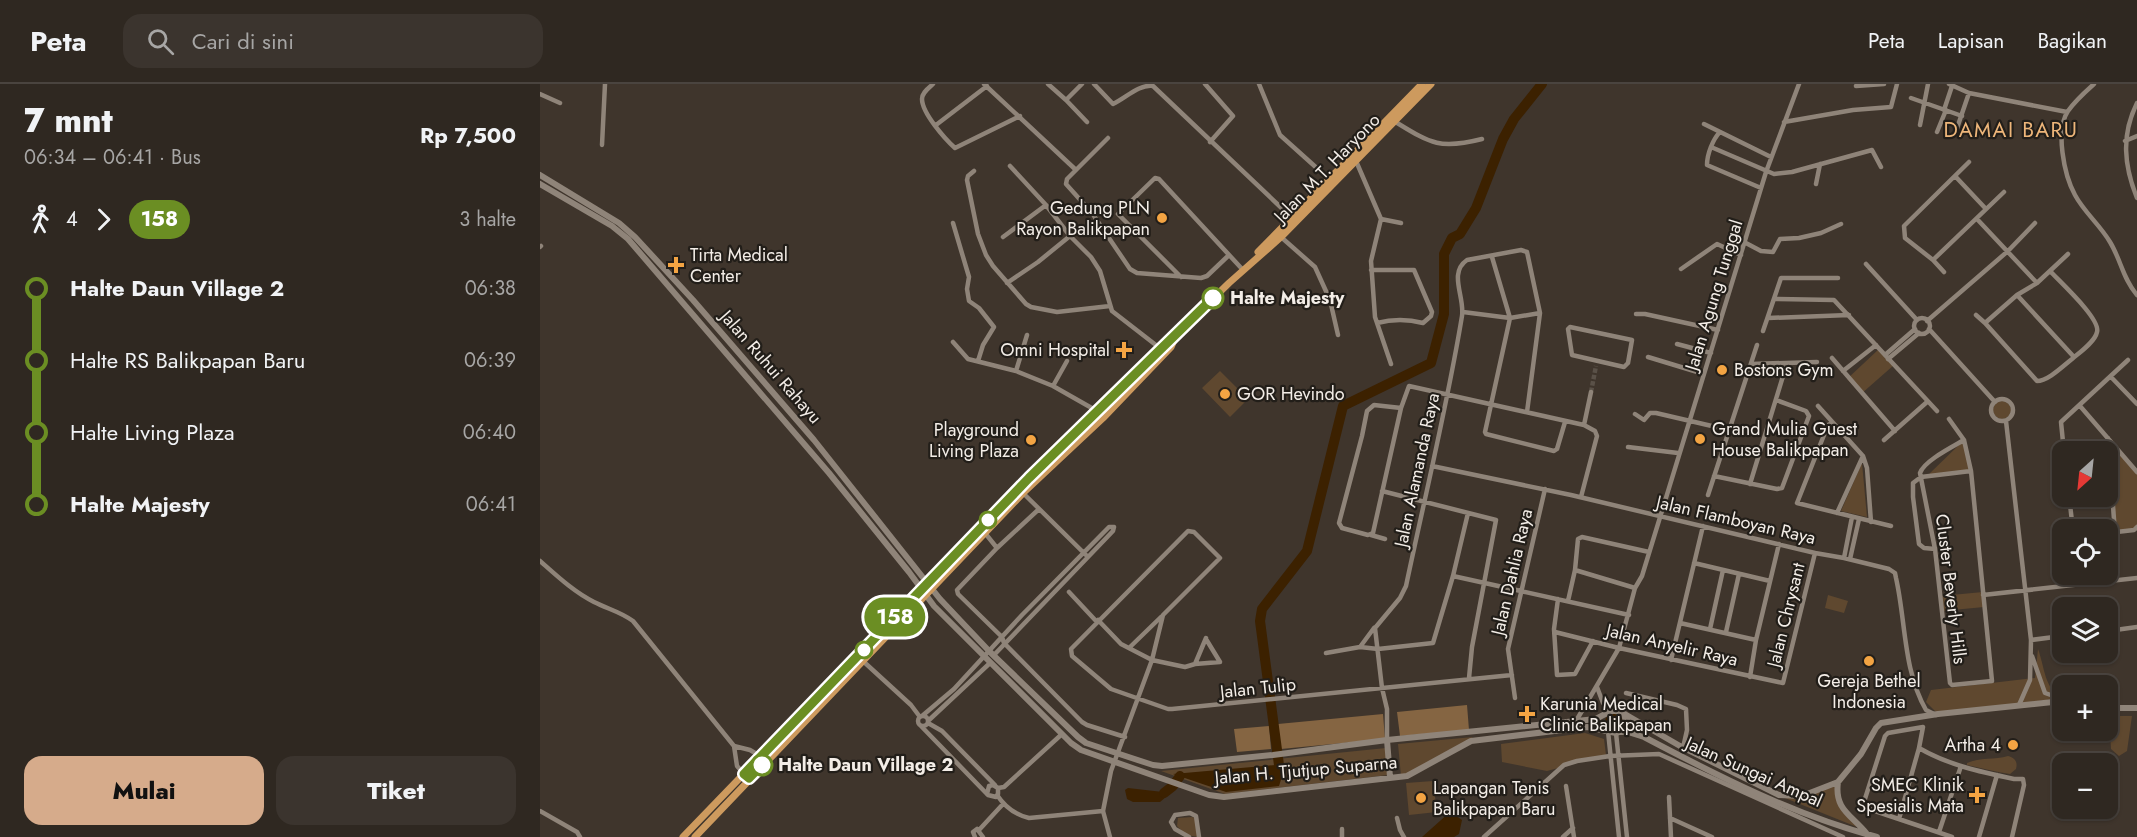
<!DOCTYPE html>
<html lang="id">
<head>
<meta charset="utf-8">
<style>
	:root { --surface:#2f2821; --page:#3b342e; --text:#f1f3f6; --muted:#a7a6a5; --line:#4a443f; --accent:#d6ab8b }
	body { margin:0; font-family:Jost,sans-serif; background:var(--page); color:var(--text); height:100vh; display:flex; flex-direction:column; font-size:22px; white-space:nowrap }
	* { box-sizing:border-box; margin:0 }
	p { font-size:20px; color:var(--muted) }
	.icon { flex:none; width:33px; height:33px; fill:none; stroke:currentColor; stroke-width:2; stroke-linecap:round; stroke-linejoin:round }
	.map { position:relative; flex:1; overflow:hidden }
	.details { display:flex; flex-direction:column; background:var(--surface); width:540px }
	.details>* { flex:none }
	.badge { padding:0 12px; border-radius:20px; font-size:21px; line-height:39px }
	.needle { width:39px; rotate:207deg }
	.buttons { position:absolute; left:1512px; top:357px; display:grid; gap:12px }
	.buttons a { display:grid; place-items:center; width:66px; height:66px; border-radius:12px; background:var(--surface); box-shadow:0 2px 4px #0004,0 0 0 2px var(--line); font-size:30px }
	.map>.badge { position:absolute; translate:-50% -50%; box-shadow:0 0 0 3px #fff }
	.legs { display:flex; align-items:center; gap:9px; height:66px; padding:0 24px; font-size:20px }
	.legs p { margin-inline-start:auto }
	.head { display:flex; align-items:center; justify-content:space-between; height:102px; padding:0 24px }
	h1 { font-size:33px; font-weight:800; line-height:45px }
	.button { display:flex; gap:12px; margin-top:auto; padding:12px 24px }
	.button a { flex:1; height:69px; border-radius:18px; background:var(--accent); color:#111; font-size:24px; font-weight:800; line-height:69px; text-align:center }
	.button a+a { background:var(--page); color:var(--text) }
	ul { padding:0 24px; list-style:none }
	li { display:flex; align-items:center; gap:21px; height:72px; font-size:22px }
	li i { display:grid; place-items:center; width:9px; height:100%; margin:0 8px; background:currentColor }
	li i::after { content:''; width:15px; height:15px; margin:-8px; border:4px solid; border-radius:50%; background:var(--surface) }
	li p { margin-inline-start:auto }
	li:first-child i { background:linear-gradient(#0000 50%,currentColor 0) }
	li:last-child i { background:linear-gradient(currentColor 50%,#0000 0) }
	header { display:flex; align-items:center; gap:36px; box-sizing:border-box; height:84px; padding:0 30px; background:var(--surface); border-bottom:2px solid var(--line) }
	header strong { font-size:28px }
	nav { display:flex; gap:33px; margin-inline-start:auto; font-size:21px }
	.search { width:420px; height:54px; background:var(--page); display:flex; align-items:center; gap:15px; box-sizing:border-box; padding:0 21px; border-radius:18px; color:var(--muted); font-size:22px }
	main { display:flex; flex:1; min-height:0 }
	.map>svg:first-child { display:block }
</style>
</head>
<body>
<header>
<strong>Peta</strong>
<div class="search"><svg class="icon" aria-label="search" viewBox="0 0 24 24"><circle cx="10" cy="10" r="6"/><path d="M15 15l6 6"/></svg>Cari di sini</div>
<nav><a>Peta</a><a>Lapisan</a><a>Bagikan</a></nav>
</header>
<main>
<section class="details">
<div class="head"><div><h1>7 mnt</h1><p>06:34 – 06:41 · Bus</p></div><b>Rp 7,500</b></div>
<div class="legs"><svg class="icon" aria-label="walk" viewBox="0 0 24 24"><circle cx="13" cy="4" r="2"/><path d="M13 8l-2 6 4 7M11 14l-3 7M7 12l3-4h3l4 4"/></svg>4<svg class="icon" aria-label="forward" viewBox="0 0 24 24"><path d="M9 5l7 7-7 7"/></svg><b class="badge" style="background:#6b8e23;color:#fff">158</b><p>3 halte</p></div>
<ul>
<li><i style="color:#6b8e23"></i><b>Halte Daun Village 2</b><p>06:38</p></li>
<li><i style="color:#6b8e23"></i><span>Halte RS Balikpapan Baru</span><p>06:39</p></li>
<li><i style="color:#6b8e23"></i><span>Halte Living Plaza</span><p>06:40</p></li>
<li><i style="color:#6b8e23"></i><b>Halte Majesty</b><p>06:41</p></li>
</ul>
<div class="button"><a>Mulai</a><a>Tiket</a></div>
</section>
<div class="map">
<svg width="1597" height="753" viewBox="0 0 1597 753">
	<rect width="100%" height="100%" fill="#3f352c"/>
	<path fill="#5f482f" d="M1339 265 1354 281 1321 310 1307 295Z
		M680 287 708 315 690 333 662 304Z
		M1453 326a9 9 0 1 1 18 0a9 9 0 1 1-18 0Z
		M1568 354 1597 386V443L1575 449Z
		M1424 356 1431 387 1387 392Z
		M1322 379 1327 433 1301 427Z
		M1443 508 1444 523 1402 527 1401 512Z
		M1288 511 1308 517 1304 529 1285 524Z
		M1498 565C1505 584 1504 604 1522 614L1398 630 1386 618 1391 606 1495 594Z
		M1569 632H1592L1587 667 1579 672 1571 665Z
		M1045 649 1064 655 1066 671 1007 687 962 678 961 660Z
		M933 653 870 691 861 692 858 660Z
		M846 664 848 691 685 710 621 687Z
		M1468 672C1475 674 1478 678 1476 685L1470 690C1456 688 1442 684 1427 681V679C1440 673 1455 676 1468 672Z
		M893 697 897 728 869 731 866 699Z
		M1297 700 1296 714 1322 745 1240 712H1262Z
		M652 733 655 734 658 753 646 751 637 742 638 734Z"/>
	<path fill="#856542" d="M927 621 929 646 860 652 857 628Z
		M843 630 845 655 741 665 738 640Z
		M729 642 731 665 697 668 694 645Z"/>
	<path fill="#3c2100" d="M1065 638a9 9 0 1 1 18 0a9 9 0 1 1-18 0Z
		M746 680 739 702 686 708 633 690Z
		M588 704 623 708 626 713 620 718H593L587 715 585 706Z
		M910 728 922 736 919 750 914 753H882Z"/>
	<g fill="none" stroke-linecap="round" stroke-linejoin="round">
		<path stroke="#3c2100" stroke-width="10" d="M739 681 720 537 722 525 767 467 803 322 891 279 904 230V170L912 154 920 150 936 124 963 55 974 35 1002 0
			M624 709 633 702 640 692"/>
		<path stroke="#5a5148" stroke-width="4.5" stroke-dasharray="4.5 2" stroke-linecap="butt" d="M1051 308 1056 282"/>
		<path stroke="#8f8479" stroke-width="4.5" d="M393 0C389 4 382 8 382 15 382 29 405 55 415 64L480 32
			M444 0 536 86
			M508 0 526 16 542 0
			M554 0 573 20C586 14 599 0 613 2L751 133
			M665 0 693 32 670 58
			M719 0 740 51 789 95
			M1409 0 1429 9 1527 28
			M1554 0C1545 8 1535 17 1528 27 1515 46 1524 91 1535 111 1544 128 1560 141 1570 158 1581 176 1583 195 1597 211
			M1316 2 1344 0
			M0 10 20 19
			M1371 14 1422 32
			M526 16 547 38
			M1597 19C1581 51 1584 82 1597 114
			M1404 26 1412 2
			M854 37C890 59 899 66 942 55
			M1244 38 1313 26 1351 23 1357 0
			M1164 40 1231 73
			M396 41 447 2
			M1380 41 1388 0
			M1180 48C1173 55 1167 70 1167 81L1221 104
			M1397 48 1406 26
			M1415 50 1429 9
			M568 54 527 95 526 100 552 129 590 185 597 189 661 194 667 192 688 172
			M1585 57 1597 52
			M62 61 65 0
			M1171 63 1234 90 1252 88 1332 66 1341 83
			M816 77 841 135 831 177 835 233 851 280
			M470 82 506 121
			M434 87 428 92 427 96 438 150 446 171 453 182 486 220 491 223 517 228 570 222
			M1415 92 1446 125
			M1276 100 1280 80
			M841 135 861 139
			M1437 135 1497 199
			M413 139 429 193 427 205 429 217 439 224 454 243 443 261 438 277
			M463 153 506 121 530 152 551 173 560 187 572 227 621 265
			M741 153 775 183 790 216 798 251
			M1204 158 1221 167 1233 168 1240 155 1259 154 1281 149 1301 140
			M0 163 1 162
			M952 173 970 234 945 348 946 350 1014 367 1017 365 1025 338
			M1393 176 1464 108
			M1326 180 1377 236
			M1141 185 1177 160 1201 171
			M831 186H874L892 228 891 232 883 239C868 235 852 235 837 239
			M1510 187C1520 198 1561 235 1557 248 1555 258 1539 269 1532 275 1523 282 1508 297 1497 297L1445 239 1477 211 1497 199 1528 170
			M1404 188 1393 176 1365 154 1364 142 1429 78
			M641 193 578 130 615 94 619 95 703 186
			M467 199 498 178 530 152
			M1477 211 1534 273
			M1234 215 1294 216 1397 327
			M923 228 970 234 1000 229
			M1096 230H1105L1178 246
			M1436 231 1445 239
			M1228 234 1309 231
			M1374 242a8 8 0 1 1 16 0a8 8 0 1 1-16 0Z
			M1387 237 1468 167 1495 139
			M1030 243 1092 256 1088 279 1084 283 1032 271 1028 245Z
			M1389 245 1455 318
			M1223 247 1241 194H1298
			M413 258 428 275 476 287 513 302 557 327
			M1137 260 1171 269
			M1345 271 1375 245
			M1108 273 1164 290
			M1292 274 1355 347
			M1348 275 1379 249
			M1211 280 1277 278
			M476 287 487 251
			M1303 287 1336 261
			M1571 293 1597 320
			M513 302 527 277
			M1451 326a11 11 0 1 1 22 0a11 11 0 1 1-22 0Z
			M1278 322 1323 372 1327 384 1331 438
			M1540 322 1597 388
			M861 324 834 321 827 327 822 352 799 439 802 444 828 451 833 449 861 324 869 302 1044 341 1055 347 1057 352 1041 413
			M1095 330 1104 336 1110 329H1116L1189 346
			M1409 335 1424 356 1431 387 1452 597 1412 601 1410 599 1395 465 1380 389C1384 377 1412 363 1424 356
			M1466 337 1491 556 1490 596 1479 621
			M1292 339 1288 341 1257 419 1351 442
			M1044 341 1051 308
			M1568 354 1575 449
			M1344 356 1387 318
			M1088 363 1138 369
			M1524 368 1521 338 1588 276
			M892 382 1031 411 1275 469 1304 474 1349 485 1355 489 1356 494C1366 538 1363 586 1386 626L1396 631
			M1174 392 1237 405 1242 404 1269 332 1266 327 1236 316
			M1210 400 1247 279
			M842 407 956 436 932 563 929 594
			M483 409 548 473
			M1168 411 1217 261
			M1529 412 1533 446
			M499 425 457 464 417 506 418 510 462 553 464 559 542 638 547 641 585 653
			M1297 429 1323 372
			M445 449 457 464
			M1568 449 1594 446 1597 443
			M831 451 845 455
			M1395 465 1384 464 1379 460 1373 413V399L1381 393 1431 387
			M1304 474 1312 433
			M1310 475 1319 435
			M0 477C17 492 34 508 54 518 68 525 81 528 93 537L194 662 197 682 204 690
			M1154 479 1230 497
			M1035 486 1095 504
			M913 492 1089 531
			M529 508 557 538
			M1443 511 1597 494
			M1018 515 1014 545 1017 591 1035 590 1053 557
			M1028 517 1035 486 1038 455 1042 453 1109 468
			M558 536 581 560 612 576 645 583 655 580 680 578 666 555
			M1140 539 1216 556
			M1170 545 1183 486
			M1568 547 1597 543
			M1015 548 1079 564 1243 599 1275 469
			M1186 548 1199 490
			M1491 556 1522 552
			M820 563 834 544
			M589 564 621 533
			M786 569 820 563 838 565 893 559 913 492 928 429
			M454 571 573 447 574 443
			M1492 572 1505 609 1522 615
			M1131 576 1163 442
			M324 578 371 621 380 633
			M655 580 666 554
			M1210 593 1216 556 1239 460
			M1057 603 1063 619 1072 627
			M1086 609 1137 621 1146 625 1147 646 1143 664
			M975 614 968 565 1005 405
			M378 637a5 5 0 1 1 10 0a5 5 0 1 1-10 0Z
			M382 632 414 605 482 531 569 443H574
			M388 637 450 579
			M1036 637 1079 564 1095 504 1102 492 1226 88 1259 0
			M388 639 402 647 455 701
			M381 642 448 711 456 713 458 710V704L453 701 449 702 447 710
			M1068 647 1079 753
			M1076 649 1087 753
			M847 656V625L842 604 835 544 860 514 866 502C885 412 907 323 922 232 925 213 908 189 927 176L981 166 987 168 1000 229 987 328
			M194 662 210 666 222 673
			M1379 664C1408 681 1441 688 1474 695H1483L1484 701 1472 753
			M1026 702 1034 753
			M458 704 464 703 522 650
			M457 711C465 723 476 731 489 734L563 727
			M1129 713 1131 753
			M0 727 37 748 40 753
			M857 734 860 746 864 753
			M1130 734 1172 753
			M1359 735 1379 664 1383 643 1348 649 1345 652 1323 721 1326 724 1412 753
			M802 745V753
			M439 746 463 720
			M1399 748 1421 682
			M435 753 433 748 437 745 443 753
			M570 753 563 727 571 687 612 576 623 531 680 474 654 448 648 447 531 565 532 572 571 605 628 625H632L972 591
			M649 753 635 745 631 738 635 731 650 729 656 732 659 753
			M944 753 1024 681 1037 677 1070 672 1119 670 1303 753
			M1023 753 1033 744
			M1439 753 1457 691"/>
		<path stroke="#8f8479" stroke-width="6" d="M0 91 79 139 95 153 153 216 274 356 400 515 450 568 538 653 546 659 613 681 622 682 733 671 847 656 1056 635C1066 630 1075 622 1084 631 1088 640 1085 647 1076 649L1047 643 931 657 867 692 684 713 669 711 541 666 531 659 394 522 369 488 289 389 88 155 72 142 0 100
			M1568 624H1597
			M1083 629 1140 662 1239 711 1262 712 1298 698 1321 670 1336 644 1341 639 1398 630 1522 617
			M1080 648H1088L1104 653C1178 692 1256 732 1337 753
			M847 656 850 693
			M1298 698C1294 726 1312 731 1327 750"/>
		<path stroke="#cd9a5e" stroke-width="7" d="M718 168 882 0
			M143 753 489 394 689 199 741 153 891 0
			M155 753 483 409 563 334 631 263 635 254"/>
	</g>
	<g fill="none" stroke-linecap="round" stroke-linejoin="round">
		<defs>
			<path id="line-1" d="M222 681 209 694 204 690 489 394 673 214"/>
		</defs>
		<use href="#line-1" stroke="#fff" stroke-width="14"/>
		<use href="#line-1" stroke="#6b8e23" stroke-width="9"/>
	</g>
	<g fill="#f3a443" stroke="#221e19" stroke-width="2">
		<circle cx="622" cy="134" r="6"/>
		<path d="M133 172h6v6h6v6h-6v6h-6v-6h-6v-6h6z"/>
		<path d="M581 257h6v6h6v6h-6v6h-6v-6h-6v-6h6z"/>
		<circle cx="1182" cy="286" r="6"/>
		<circle cx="685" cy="310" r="6"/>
		<circle cx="1160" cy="355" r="6"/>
		<circle cx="491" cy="356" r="6"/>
		<circle cx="1329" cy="577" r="6"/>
		<path d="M984 621h6v6h6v6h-6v6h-6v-6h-6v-6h6z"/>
		<circle cx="1473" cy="661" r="6"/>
		<path d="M1434 702h6v6h6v6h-6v6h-6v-6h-6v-6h6z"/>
		<circle cx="881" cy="714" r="6"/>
	</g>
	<g fill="#fff" stroke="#6b8e23" stroke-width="3">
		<circle cx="673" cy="214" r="10"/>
		<circle cx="448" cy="436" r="8"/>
		<circle cx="324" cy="566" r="8"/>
		<circle cx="222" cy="681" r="10"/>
	</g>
	<g text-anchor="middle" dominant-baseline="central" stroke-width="4.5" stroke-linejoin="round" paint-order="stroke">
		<g font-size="18" fill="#f3ede7" stroke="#221e19">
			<text transform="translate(787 84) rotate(-46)">Jalan M.T. Haryono</text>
			<text transform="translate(1174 211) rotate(-73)">Jalan Agung Tunggal</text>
			<text transform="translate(231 283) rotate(49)">Jalan Ruhui Rahayu</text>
			<text transform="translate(877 386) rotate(-78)">Jalan Alamanda Raya</text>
			<text transform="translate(1196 436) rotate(13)">Jalan Flamboyan Raya</text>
			<text transform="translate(972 488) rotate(-77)">Jalan Dahlia Raya</text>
			<text transform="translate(1411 505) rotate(83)">Cluster Beverly Hills</text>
			<text transform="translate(1246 531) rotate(-76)">Jalan Chrysant</text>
			<text transform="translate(1132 561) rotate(13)">Jalan Anyelir Raya</text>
			<text transform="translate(718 604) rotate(-6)">Jalan Tulip</text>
			<text transform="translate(766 686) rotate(-5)">Jalan H. Tjutjup Suparna</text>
			<text transform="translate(1214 688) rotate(24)">Jalan Sungai Ampal</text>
		</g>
		<g font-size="18" fill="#f3ede7" stroke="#221e19" text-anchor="start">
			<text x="610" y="124" text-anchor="end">Gedung PLN<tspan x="610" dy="21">Rayon Balikpapan</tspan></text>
			<text x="150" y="171">Tirta Medical<tspan x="150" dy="21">Center</tspan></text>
			<text x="570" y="266" text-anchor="end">Omni Hospital</text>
			<text x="1194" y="286">Bostons Gym</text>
			<text x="697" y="310">GOR Hevindo</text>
			<text x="1172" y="345">Grand Mulia Guest<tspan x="1172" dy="21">House Balikpapan</tspan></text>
			<text x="479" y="346" text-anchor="end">Playground<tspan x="479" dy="21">Living Plaza</tspan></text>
			<text x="1329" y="597" text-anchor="middle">Gereja Bethel<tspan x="1329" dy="21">Indonesia</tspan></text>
			<text x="1000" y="620">Karunia Medical<tspan x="1000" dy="21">Clinic Balikpapan</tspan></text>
			<text x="1461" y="661" text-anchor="end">Artha 4</text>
			<text x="1424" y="701" text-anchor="end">SMEC Klinik<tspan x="1424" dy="21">Spesialis Mata</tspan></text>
			<text x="893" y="704">Lapangan Tenis<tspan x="893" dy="21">Balikpapan Baru</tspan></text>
		</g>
		<g font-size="18" font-weight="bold" fill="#f3ede7" stroke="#221e19" text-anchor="start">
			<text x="690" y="214">Halte Majesty</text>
			<text x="238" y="681">Halte Daun Village 2</text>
		</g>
		<g font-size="21" letter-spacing="1.5" fill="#eeb67a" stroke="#221e19">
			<text x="1471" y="46">DAMAI BARU</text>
		</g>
	</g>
</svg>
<div class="buttons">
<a><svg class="needle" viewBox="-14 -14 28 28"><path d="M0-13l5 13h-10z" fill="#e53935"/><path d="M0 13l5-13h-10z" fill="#a7a6a5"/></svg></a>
<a><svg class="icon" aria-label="locate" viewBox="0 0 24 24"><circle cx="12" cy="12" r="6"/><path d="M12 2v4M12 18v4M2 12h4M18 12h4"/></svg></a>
<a><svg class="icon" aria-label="layers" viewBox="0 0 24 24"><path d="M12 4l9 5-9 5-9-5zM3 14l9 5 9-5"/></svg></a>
<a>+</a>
<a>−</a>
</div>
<b class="badge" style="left:355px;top:533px;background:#6b8e23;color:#fff">158</b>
</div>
</main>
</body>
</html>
